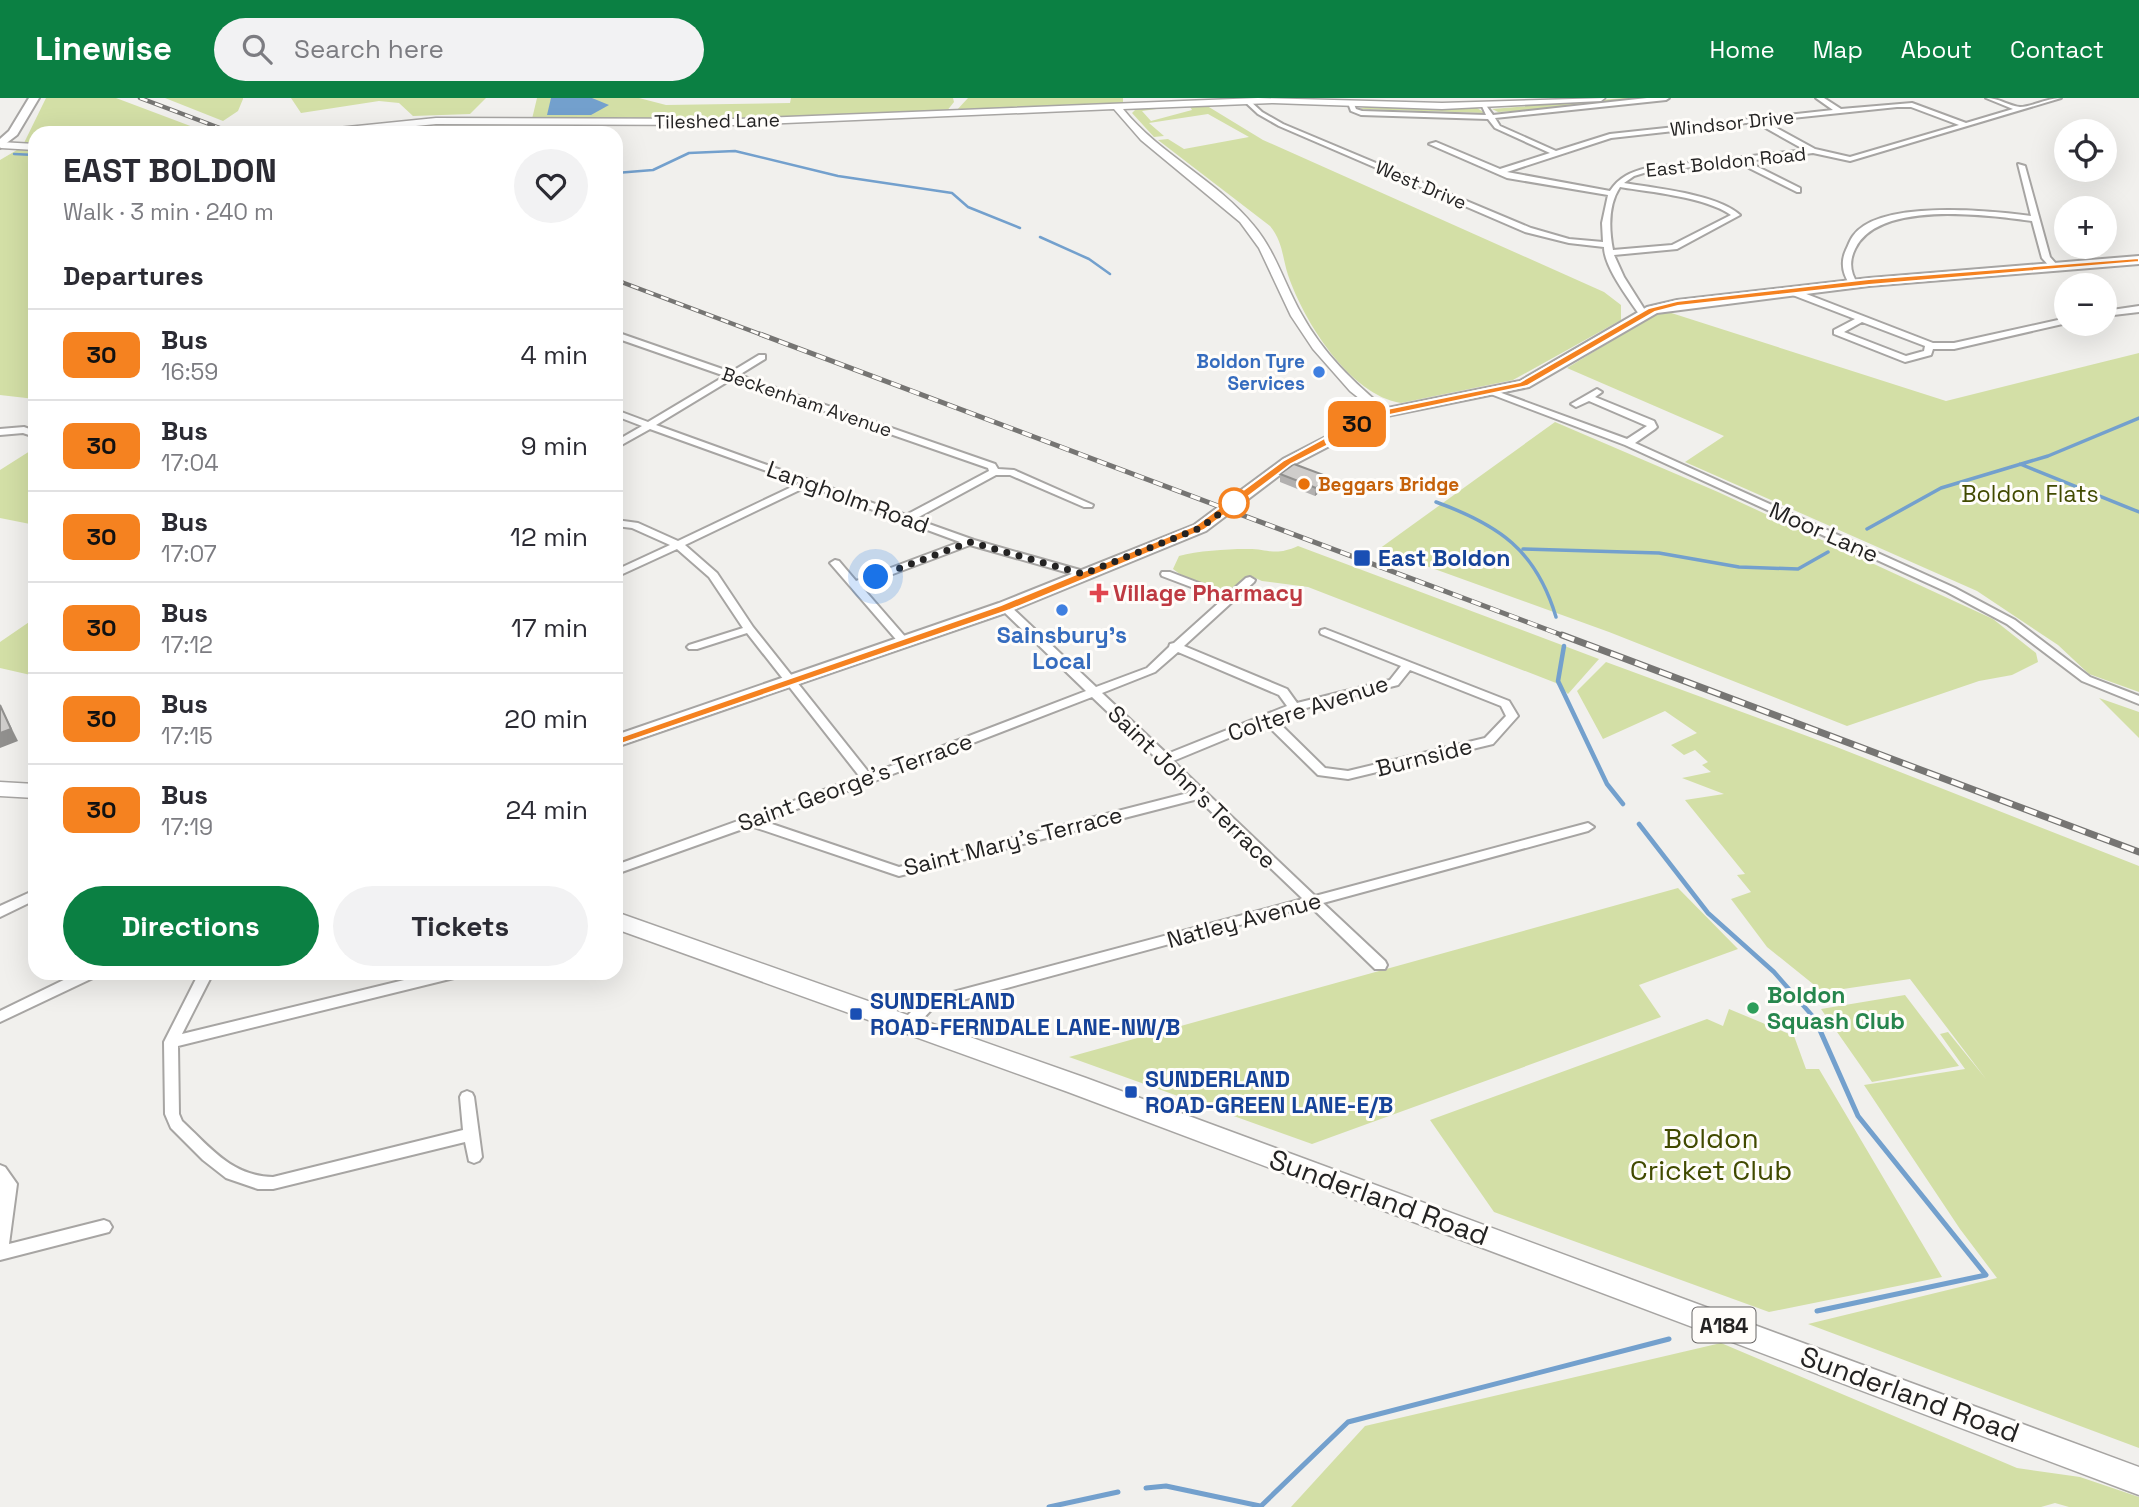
<!DOCTYPE html>
<html lang="en">
<head>
<meta charset="utf-8">
<style>
	:root { --surface:#fff; --page:#f2f2f3; --text:#2b2b33; --muted:#7c7c81; --line:#e1e1e2; --accent:#0b8043 }
	body { margin:0; font-family:"Space Grotesk",sans-serif; background:var(--page); color:var(--text); height:100vh; display:flex; flex-direction:column; font-size:26px; white-space:nowrap }
	* { box-sizing:border-box; margin:0 }
	p { font-size:23px; color:var(--muted) }
	.icon { flex:none; width:38px; height:38px; fill:none; stroke:currentColor; stroke-width:2; stroke-linecap:round; stroke-linejoin:round }
	.map { position:relative; flex:1; overflow:hidden }
	.drawer { position:absolute; left:28px; top:28px; width:595px; height:854px; display:flex; flex-direction:column; background:var(--surface); border-radius:21px; box-shadow:0 7px 28px #0002 }
	.drawer>* { flex:none }
	.badge { padding:0 14px; border-radius:10px; font-size:24px; line-height:46px }
	.buttons { position:absolute; left:2054px; top:21px; display:grid; gap:14px }
	.buttons a { display:grid; place-items:center; width:63px; height:63px; border-radius:50%; background:var(--surface); box-shadow:0 7px 28px #0002; font-size:35px }
	.you { position:absolute; width:35px; height:35px; margin:-18px; border:5px solid #fff; border-radius:50%; background:#1a73e8; box-shadow:0 0 0 10px #1a73e833 }
	.map>.badge { position:absolute; translate:-50% -50%; box-shadow:0 0 0 4px #fff }
	h2 { padding:0 35px; font-size:26px; line-height:63px }
	.round { display:grid; place-items:center; flex:none; width:74px; height:74px; border-radius:37px; background:var(--page) }
	.summary { display:flex; align-items:center; justify-content:space-between; height:119px; padding:0 35px }
	h1 { font-size:33px; font-weight:700; line-height:52px }
	.primary-button { display:flex; gap:14px; margin-top:auto; padding:14px 35px }
	.primary-button a { flex:1; height:80px; border-radius:42px; background:var(--accent); color:#fff; font-size:28px; font-weight:700; line-height:80px; text-align:center }
	.primary-button a+a { background:var(--page); color:var(--text) }
	ul { padding:0; list-style:none }
	li { display:flex; align-items:center; gap:21px; height:91px; padding:0 35px; border-top:2px solid var(--line) }
	li div { flex:1 }
	li b { display:block; font-size:26px }
	li em { font-style:normal }
	li .badge { min-width:77px; font-weight:700; text-align:center }
	header { display:flex; align-items:center; gap:42px; box-sizing:border-box; height:98px; padding:0 35px; background:var(--accent); color:#fff }
	header strong { font-size:33px }
	nav { display:flex; gap:38px; margin-inline-start:auto; font-size:24px }
	.search { width:490px; height:63px; background:var(--page); display:flex; align-items:center; gap:18px; box-sizing:border-box; padding:0 24px; border-radius:38px; color:var(--muted); font-size:26px }
	.map>svg:first-child { display:block }
</style>
</head>
<body>
<header>
<strong>Linewise</strong>
<div class="search"><svg class="icon" aria-label="search" viewBox="0 0 24 24"><circle cx="10" cy="10" r="6"/><path d="M15 15l6 6"/></svg>Search here</div>
<nav><a>Home</a><a>Map</a><a>About</a><a>Contact</a></nav>
</header>
<div class="map">
<svg width="2139" height="1409" viewBox="0 0 2139 1409">
	<rect width="100%" height="100%" fill="#f1f0ed"/>
	<path fill="#d3dfa6" d="M46 0H116L209 35H35V45H24Z
		M165 0H243V1L238 13 223 23Z
		M291 0H486L470 16 413 18 399 5 379 3 301 15Z
		M537 0H639L666 7 790 5 791 0H953L954 4 946 14C808 21 670 21 532 21Z
		M968 0H1123V5L956 13Z
		M1624 0H1651L1515 13 1498 14 1492 11Z
		M1204 6 1263 42 1604 194 1621 207V222L1513 282 1401 305C1350 297 1304 224 1288 177 1282 158 1283 144 1270 128L1158 42 1168 41 1184 51 1249 39 1208 16 1149 25 1164 38 1154 39 1132 15 1137 10 1178 8 1142 13 1151 23 1192 12 1189 7Z
		M1369 8 1477 10 1485 15 1359 11Z
		M17 52 35 53V301L0 297V62Z
		M1662 212 1946 303 2139 255V594L2089 576 2058 547 1977 493 1685 364 1724 338 1567 270Z
		M1555 324 1718 394 1993 521 2036 555 2038 564 2012 577 1979 583 1847 628 1609 534 1379 451Z
		M30 353 35 354V427L0 420V372Z
		M1298 448 1599 561 1568 596 1556 585 1308 489 1262 483 1251 478 1230 493C1212 490 1187 483 1173 471L1179 458C1197 453 1226 451 1245 451 1268 450 1274 459 1298 448Z
		M35 520V578L0 570V544Z
		M1606 564 1834 648 2139 768V1350L1808 1226 1997 1180 1960 1131 1864 987 1965 971 1940 936 1948 934 1986 981 1910 881 1823 894 1767 849 1731 801 1751 794 1737 777 1745 776 1685 702 1724 696 1682 680 1711 674 1702 667 1708 664 1695 652 1684 657 1671 647 1697 635 1665 613 1603 641 1577 593Z
		M2099 600 2139 614V640Z
		M1678 790 1738 851 1639 887 1661 919 1312 1046 1069 959Z
		M1905 897 1959 968 1872 984 1821 911Z
		M1729 911 1794 938 1806 971H1819L1942 1179 1769 1214 1494 1114 1430 1022 1707 921 1723 928Z
		M1721 1245 2017 1370 2080 1379 2139 1399V1409H2069L2055 1405 2041 1409H1291L1365 1328Z"/>
	<path fill="#73a0cd" d="M551 0H592L609 7 591 17H547Z"/>
	<g fill="none" stroke-linecap="round" stroke-linejoin="round">
		<path stroke="#73a0cd" stroke-width="2.5" d="M14 56 35 57
			M616 75 653 72 689 55 735 53 838 78 952 95 968 109 1020 130
			M1040 139 1089 161 1110 176"/>
		<path stroke="#73a0cd" stroke-width="3.5" d="M2020 366 2139 414
			M1436 404C1499 427 1536 452 1556 519
			M1867 431 1941 390 2048 358 2139 320
			M1523 451 1659 455 1739 469 1798 471 1828 454"/>
		<path stroke="#73a0cd" stroke-width="4.5" d="M1564 548 1558 583 1607 686 1623 706
			M1639 726 1708 815 1774 874 1816 922"/>
		<path stroke="#73a0cd" stroke-width="5" d="M1815 921 1858 1018 1986 1177 1817 1213
			M1146 1390 1166 1388 1260 1408
			M1049 1409 1118 1394
			M1260 1409 1348 1324 1669 1241"/>
		<defs>
			<path id="minor" d="M1647 0H1669L1666 2 1495 20 1500 28 1556 53 1610 36 1833 12 1816 0H1824L1841 11 1912 5 1966 25 2013 11 1986 0C1999 0 2009 8 2020 9 2032 9 2047 0 2061 0L1850 63 1813 55 1746 63 1800 90V94H1797L1737 64 1647 74 1634 78 1624 85C1654 90 1717 96 1740 117L1677 151 1614 157 1624 179 1648 217 1644 220 1641 219C1629 201 1604 169 1604 149L1569 145 1525 134 1279 28 1258 16 1244 3 1249 2 1262 14 1283 26 1531 130 1569 141 1603 144 1602 125 1608 97 1507 80 1429 46 1436 44 1500 71 1550 55 1495 30 1488 21 1361 17 1351 13 1348 5 1353 4 1356 11 1362 13 1486 17 1481 6H1485L1493 17ZM1897 9H1911L1959 27 1850 59 1815 51 1764 23ZM1755 24 1805 52 1647 70C1631 74 1619 79 1610 93L1507 74 1611 40ZM1620 89C1650 94 1706 99 1731 117L1672 147 1613 152C1609 131 1608 107 1620 89Z
				M2018 66 2025 68 2050 159 2058 168 2057 170H2051L2042 160 2032 123C1987 117 1878 102 1855 151 1849 163 1850 175 1858 186L1851 188C1843 177 1840 165 1846 152 1848 148 1850 142 1853 138 1879 101 1991 113 2031 118Z
				M1790 192H1796L1933 245H1954L2067 220V225L1954 251H1933L1931 257 1905 264 1834 236V232L1855 221 1790 196ZM1862 224 1925 248 1924 253 1906 258 1844 234Z
				M2139 208V214L2105 218V213Z
				M616 234 731 274 759 257H765V261L739 277 995 366 998 371 1014 372 1093 407 1092 409H1084L1010 377H996L915 421 974 442 1087 474 1088 476 1083 479 970 447 861 488 908 542 910 544 908 546H900L830 465 835 462 839 463 856 483 960 444 808 388 685 447 717 475 753 529 870 676 1086 593 1001 511 1000 509 1001 507H1009L1096 589 1147 570 1169 549 1170 546 1174 545 1223 501 1162 478 1161 476 1162 474H1170L1228 496 1246 480 1250 479 1255 482 1254 484 1184 548 1287 591 1297 605 1390 582 1401 568 1321 536 1320 534 1321 532 1325 531 1509 603 1518 618 1493 646 1348 681 1318 677 1265 625 1173 663 1315 798 1588 725 1594 729 1588 733 1323 805 1385 863 1387 867 1385 871H1375L1310 808 933 910C925 918 915 933 903 930L901 926 903 922 923 902 1303 801 1198 701 899 778 751 728 616 776V767L860 679 747 535 697 551H689L687 549 689 547 743 530 709 479 677 451 616 479V472L670 447 632 430 616 428V422L638 425 678 443 800 385 650 331 616 350V343L642 328 616 318V312L648 324 725 278 616 240ZM732 281 988 370 989 373 906 417 656 327ZM1178 554 1279 597 1287 608 1167 656 1102 595 1155 574ZM1410 572 1501 608 1506 618 1485 640 1348 673 1325 670 1275 621 1298 612 1398 587ZM1092 599 1192 694 899 769 763 723 872 684Z
				M1597 291 1602 294 1595 299 1654 323 1657 329 1655 331 1635 345 1955 490 2015 522 2090 579 2139 598V606L2082 583 2007 526 1947 494 1625 347 1488 295 1493 292 1496 293 1627 341 1647 328 1589 303 1576 309 1571 306Z
				M24 329 35 333V339L23 335 0 337V331Z
				M35 792V802L0 819V808Z
				M78 875H97L95 879 0 924V913Z
				M199 875H213L182 936 433 875H461L459 879 454 880 178 948 179 1016 182 1023C210 1049 231 1078 273 1079L463 1032 460 999 462 995 467 993 472 995 474 999 482 1059 479 1063 474 1065 469 1063 465 1044 273 1091H258L226 1080 203 1062 171 1030 165 1016 164 944Z
				M0 1067 5 1069 17 1086 9 1146 104 1122 109 1124 112 1129 109 1134 0 1162Z"/>
			<path id="tertiary" d="M1258 0 1442 5 1605 0 1601 3 1442 11 1273 5 1123 11C1160 57 1217 82 1254 128 1276 154 1285 188 1302 217 1323 255 1354 285 1387 312L1389 315 1383 319 1350 293 1313 251 1291 218 1259 150 1240 124 1141 42 1114 11 739 27 436 26 345 35H313L318 32 436 20 739 21Z
				M0 44 35 46V52L1 50Z"/>
			<path id="secondary" d="M29 0H39L17 37 0 50V41L9 33Z
				M2139 158V166L1869 188 1657 215 1529 289 1387 318 1293 367 1206 433 1011 513 616 649V637L999 505 1194 427 1283 361 1378 312 1520 283 1647 209 1677 202 1869 180Z"/>
			<path id="primary" d="M0 684 35 686V700L0 698Z
				M616 814 1086 980 2139 1369V1397L1068 994 616 831Z"/>
		</defs>
		<use href="#minor" stroke="#a7a5a3" stroke-width="4"/>
		<use href="#tertiary" stroke="#a7a5a3" stroke-width="3"/>
		<use href="#secondary" stroke="#a7a5a3" stroke-width="4"/>
		<use href="#primary" stroke="#a7a5a3" stroke-width="3"/>
		<use href="#minor" fill="#fff" fill-rule="evenodd"/>
		<use href="#tertiary" fill="#fff" fill-rule="evenodd"/>
		<use href="#secondary" fill="#fff" fill-rule="evenodd"/>
		<use href="#primary" fill="#fff" fill-rule="evenodd"/>
		<defs>
			<path id="rail-far2" d="M140 0 233 35
				M616 182 765 238"/>
			<path id="rail-far1" d="M760 236 1567 539"/>
			<path id="rail" d="M1562 537 2139 754"/>
		</defs>
		<use href="#rail-far2" stroke="#767573" stroke-width="4.5"/>
		<use href="#rail-far1" stroke="#767573" stroke-width="5"/>
		<use href="#rail" stroke="#767573" stroke-width="7"/>
		<use href="#rail-far2" stroke="#fffdfa" stroke-width="2.5" stroke-dasharray="8" stroke-linecap="butt"/>
		<use href="#rail-far1" stroke="#fffdfa" stroke-width="3.5" stroke-dasharray="10" stroke-linecap="butt"/>
		<use href="#rail" stroke="#fffdfa" stroke-width="4.5" stroke-dasharray="13" stroke-linecap="butt"/>
	</g>
	<path fill="#b2b0af" d="M1280 376 1329 379 1328 387 1315 398 1280 384Z"/>
	<path fill="#91908e" d="M1329 379 1328 387 1315 398 1316 390Z
		M0 607 18 643 0 650Z"/>
	<path fill="#cfcdcb" stroke="#91908e" stroke-width="2" d="M1294 366 1329 379 1316 390 1280 376Z
		M0 607 11 631 0 635Z"/>
	<path fill="#f58220" stroke="#fff" stroke-width="2" d="M2139 160V164L1869 187 1678 208 1655 214 1527 288 1385 318 1291 366 1204 432 1010 512 621 646 609 643 1001 507 1196 427 1284 362 1359 321 1382 312 1520 284 1649 210 1677 203 1869 181Z"/>
	<g fill="none" stroke-linecap="round" stroke-linejoin="round">
		<path stroke="#242323" stroke-width="7" stroke-dasharray="0 12.6" d="M876 479 970 444 1083 476 1200 430 1234 405"/>
	</g>
	<g fill="#3f7fe0" stroke="#fffdfa" stroke-width="2.5">
		<circle cx="1319" cy="274" r="7"/>
		<circle cx="1062" cy="512" r="7"/>
	</g>
	<circle fill="#e8710a" stroke="#fffdfa" stroke-width="2.5" cx="1304" cy="386" r="7"/>
	<circle fill="#fff" stroke="#f58220" stroke-width="3.5" cx="1234" cy="405" r="14"/>
	<g fill="#1a4fb4" stroke="#fffdfa" stroke-width="2.5">
		<rect x="1353" y="451" width="18" height="18" rx="3.5"/>
		<rect x="849" y="909" width="14" height="14" rx="3.5"/>
		<rect x="1124" y="987" width="14" height="14" rx="3.5"/>
	</g>
	<path fill="#e0444e" stroke="#fffdfa" stroke-width="2.5" d="M1095.5 484.5h7v7h7v7h-7v7h-7v-7h-7v-7h7z"/>
	<circle fill="#2e9e5b" stroke="#fffdfa" stroke-width="2.5" cx="1753" cy="910" r="7"/>
	<g text-anchor="middle" dominant-baseline="central" stroke-width="6" stroke-linejoin="round" paint-order="stroke">
		<g font-size="19" fill="#242323" stroke="#fffdfa">
			<text transform="translate(717 23) rotate(-1)">Tileshed Lane</text>
			<text transform="translate(1732 25) rotate(-6)">Windsor Drive</text>
			<text transform="translate(1726 64) rotate(-6)">East Boldon Road</text>
			<text transform="translate(1421 87) rotate(23)">West Drive</text>
			<text transform="translate(807 304) rotate(19)">Beckenham Avenue</text>
		</g>
		<g font-size="19" font-weight="bold" fill="#366cbe" stroke="#fffdfa" text-anchor="end">
			<text x="1305" y="263">Boldon Tyre<tspan x="1305" dy="22">Services</tspan></text>
		</g>
		<g font-size="19" font-weight="bold" fill="#c56008" stroke="#fffdfa" text-anchor="start">
			<text x="1318" y="386">Beggars Bridge</text>
		</g>
		<rect fill="#fffdfa" stroke="#666464" stroke-width="2" x="1692.5" y="1209.5" width="63" height="35" rx="5"/>
		<g font-size="21" font-weight="bold" fill="#242323">
			<text x="1724" y="1227">A184</text>
		</g>
		<g font-size="23" fill="#414a00" stroke="#fffdfa">
			<text x="2030" y="396">Boldon Flats</text>
		</g>
		<g font-size="23" fill="#242323" stroke="#fffdfa">
			<text transform="translate(848 399) rotate(20)">Langholm Road</text>
			<text transform="translate(1824 434) rotate(24)">Moor Lane</text>
			<text transform="translate(1308 610) rotate(-18)">Coltere Avenue</text>
			<text transform="translate(1424 659) rotate(-14)">Burnside</text>
			<text transform="translate(855 684) rotate(-20)">Saint George's Terrace</text>
			<text transform="translate(1192 689) rotate(44)">Saint John's Terrace</text>
			<text transform="translate(1013 743) rotate(-14)">Saint Mary's Terrace</text>
			<text transform="translate(1244 822) rotate(-15)">Natley Avenue</text>
		</g>
		<g font-size="23" font-weight="bold" fill="#164399" stroke="#fffdfa" text-anchor="start">
			<text x="1378" y="460">East Boldon</text>
			<text x="870" y="903">SUNDERLAND<tspan x="870" dy="26">ROAD-FERNDALE LANE-NW/B</tspan></text>
			<text x="1145" y="981">SUNDERLAND<tspan x="1145" dy="26">ROAD-GREEN LANE-E/B</tspan></text>
		</g>
		<g font-size="23" font-weight="bold" fill="#be3a42" stroke="#fffdfa" text-anchor="start">
			<text x="1113" y="495">Village Pharmacy</text>
		</g>
		<g font-size="23" font-weight="bold" fill="#366cbe" stroke="#fffdfa">
			<text x="1062" y="537">Sainsbury's<tspan x="1062" dy="26">Local</tspan></text>
		</g>
		<g font-size="23" font-weight="bold" fill="#27864d" stroke="#fffdfa" text-anchor="start">
			<text x="1767" y="897">Boldon<tspan x="1767" dy="26">Squash Club</tspan></text>
		</g>
		<g font-size="28" fill="#414a00" stroke="#fffdfa">
			<text x="1711" y="1040">Boldon<tspan x="1711" dy="32">Cricket Club</tspan></text>
		</g>
		<g font-size="28" fill="#242323" stroke="#fffdfa">
			<text transform="translate(1379 1099) rotate(20)">Sunderland Road</text>
			<text transform="translate(1910 1296) rotate(20)">Sunderland Road</text>
		</g>
	</g>
</svg>
<div class="buttons">
<a><svg class="icon" aria-label="locate" viewBox="0 0 24 24"><circle cx="12" cy="12" r="6"/><path d="M12 2v4M12 18v4M2 12h4M18 12h4"/></svg></a>
<a>+</a>
<a>−</a>
</div>
<div class="you" style="left:876px;top:479px"></div>
<b class="badge" style="left:1357px;top:326px;background:#f58220;color:#111">30</b>
<section class="drawer">
<div class="summary"><div><h1>EAST BOLDON</h1><p>Walk · 3 min · 240 m</p></div><a class="round"><svg class="icon" aria-label="heart" viewBox="0 0 24 24"><path d="M12 20l-8-8c-3-5 5-10 8-4 3-6 11-1 8 4z"/></svg></a></div>
<h2>Departures</h2>
<ul>
<li><span class="badge" style="background:#f58220;color:#111">30</span><div><b>Bus</b><p>16:59</p></div><em>4 min</em></li>
<li><span class="badge" style="background:#f58220;color:#111">30</span><div><b>Bus</b><p>17:04</p></div><em>9 min</em></li>
<li><span class="badge" style="background:#f58220;color:#111">30</span><div><b>Bus</b><p>17:07</p></div><em>12 min</em></li>
<li><span class="badge" style="background:#f58220;color:#111">30</span><div><b>Bus</b><p>17:12</p></div><em>17 min</em></li>
<li><span class="badge" style="background:#f58220;color:#111">30</span><div><b>Bus</b><p>17:15</p></div><em>20 min</em></li>
<li><span class="badge" style="background:#f58220;color:#111">30</span><div><b>Bus</b><p>17:19</p></div><em>24 min</em></li>
</ul>
<div class="primary-button"><a>Directions</a><a>Tickets</a></div>
</section>
</div>
</body>
</html>
